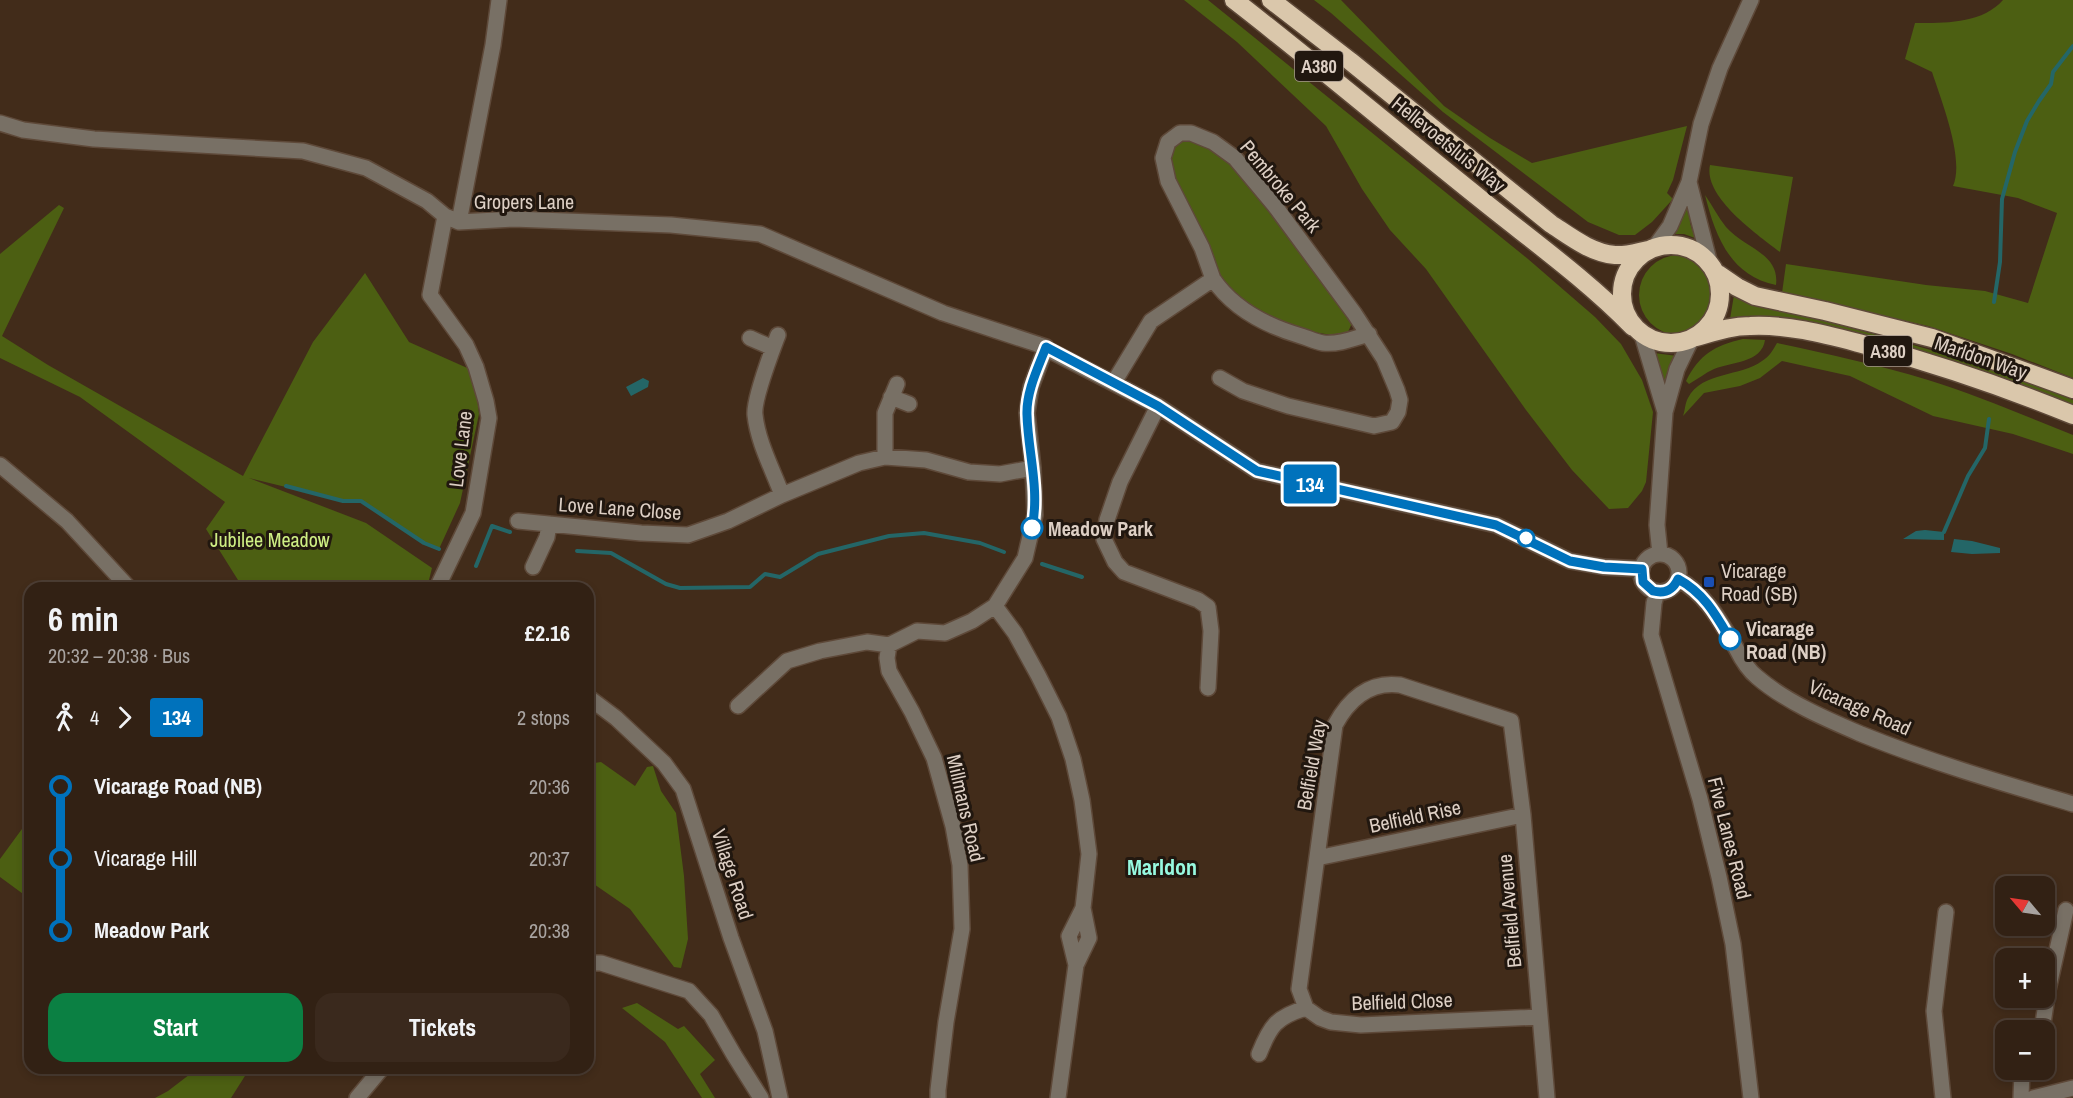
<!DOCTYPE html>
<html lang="en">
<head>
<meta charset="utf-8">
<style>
	:root { --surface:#322114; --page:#3a291d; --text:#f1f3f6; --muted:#a8a3a0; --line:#4d3e34; --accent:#0b8043 }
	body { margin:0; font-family:"Archivo Narrow",sans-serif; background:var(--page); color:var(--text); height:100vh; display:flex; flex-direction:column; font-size:22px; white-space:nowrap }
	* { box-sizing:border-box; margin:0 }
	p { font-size:20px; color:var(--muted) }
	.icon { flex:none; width:33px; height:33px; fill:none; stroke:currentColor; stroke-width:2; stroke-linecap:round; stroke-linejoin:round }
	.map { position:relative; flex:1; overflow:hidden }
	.drawer { position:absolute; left:24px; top:582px; width:570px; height:492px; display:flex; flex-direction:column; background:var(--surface); border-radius:18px; box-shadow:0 3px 9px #0003,0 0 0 2px var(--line) }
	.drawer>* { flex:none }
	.badge { padding:0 12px; border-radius:4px; font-size:21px; line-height:39px }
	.needle { width:39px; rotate:299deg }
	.tools { position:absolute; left:1995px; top:876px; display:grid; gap:12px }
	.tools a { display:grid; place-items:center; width:60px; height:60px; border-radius:12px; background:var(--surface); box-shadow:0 3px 9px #0003,0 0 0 2px var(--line); font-size:30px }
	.map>.badge { position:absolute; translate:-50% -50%; box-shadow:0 0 0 3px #fff }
	.legs { display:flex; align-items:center; gap:9px; height:66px; padding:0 24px; font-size:20px }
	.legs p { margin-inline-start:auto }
	.headline { display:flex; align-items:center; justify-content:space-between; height:102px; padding:0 24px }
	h1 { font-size:33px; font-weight:700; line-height:45px }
	.cta { display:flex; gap:12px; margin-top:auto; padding:12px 24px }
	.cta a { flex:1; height:69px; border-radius:18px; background:var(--accent); color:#fff; font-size:24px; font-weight:700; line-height:69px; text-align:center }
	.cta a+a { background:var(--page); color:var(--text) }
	ul { padding:0 24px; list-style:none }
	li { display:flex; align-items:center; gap:21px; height:72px; font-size:22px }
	li i { display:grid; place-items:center; width:9px; height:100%; margin:0 8px; background:currentColor }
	li i::after { content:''; width:15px; height:15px; margin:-8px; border:4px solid; border-radius:50%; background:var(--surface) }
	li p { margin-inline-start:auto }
	li:first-child i { background:linear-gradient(#0000 50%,currentColor 0) }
	li:last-child i { background:linear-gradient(currentColor 50%,#0000 0) }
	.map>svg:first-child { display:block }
</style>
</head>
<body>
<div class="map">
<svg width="2073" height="1098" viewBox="0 0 2073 1098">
	<rect width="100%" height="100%" fill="#422c1a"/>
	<path fill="#4c5f12" d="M1184 0H1208L1528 259 1595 317 1621 344 1642 380 1653 412 1646 482 1642 491 1628 508 1609 509 1572 470 1526 410 1426 269 1390 230 1362 189 1326 126 1237 42Z
		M1314 0H1341L1444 106 1490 138 1532 163 1687 126 1673 180 1667 193 1673 199 1652 222 1635 235H1619L1588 222 1443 112 1331 13Z
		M2003 0H2073V378L2012 354 1928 326 1782 293 1786 264 1926 285 1985 291 2028 303 2057 213 2018 198 1953 186C1965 159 1941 100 1932 72L1905 59 1915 23C1944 23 1982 24 2003 0Z
		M1188 139 1208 147 1228 161 1284 231 1352 323 1348 332 1338 336 1294 329 1260 313 1233 296 1219 274 1176 187 1169 151 1175 141Z
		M1710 165 1793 177 1780 252C1758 235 1703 197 1710 165Z
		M1705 195C1712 205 1718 217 1726 227 1744 248 1780 253 1776 285 1730 276 1715 235 1705 195Z
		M1689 202 1690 223 1695 238 1684 234H1675Z
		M59 205 64 208 2 336 48 365 243 476 313 342 365 273 409 342 474 371 479 414 460 503 439 549 424 543 361 501H343L249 478 366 523 432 568 427 588H243L206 529 225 502 80 397 0 358V254Z
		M1639 295a40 40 0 1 1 80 0a40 40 0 1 1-80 0Z
		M1734 295 1749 302C1859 330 1968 356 2073 400V406L1763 317 1730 319Z
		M1743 339 1765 340C1762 363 1731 362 1714 369 1705 373 1698 379 1689 384L1686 381C1699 355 1715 345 1743 339Z
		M1777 343C1828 354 1879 365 1928 380 1977 395 2025 416 2073 435V454L2013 434 1933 416 1850 376 1782 361 1760 378 1740 386 1704 393 1683 416C1685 411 1685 403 1688 398 1702 371 1741 377 1762 361 1769 357 1773 350 1777 343Z
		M1654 353 1677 356 1666 389 1660 367Z
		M601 762 635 786 647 767 653 766 661 791 676 813 684 876 688 939 681 968 674 967 630 909 588 880V764Z
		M30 818V899L0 877V859Z
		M637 1003 678 1029 684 1026 715 1060 700 1074 715 1098H702L665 1042 622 1008Z
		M198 1068H250L231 1098H155L168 1091Z"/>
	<path fill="#246667" d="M643 378 649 381 648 387 631 396 626 387Z
		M1925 530 1944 532V540L1903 539 1916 531Z
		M1954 539 1972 541 2000 548V553L1972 554 1951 552Z"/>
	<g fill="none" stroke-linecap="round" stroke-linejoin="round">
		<path stroke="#246667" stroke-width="4" d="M1994 302 2000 262 2002 199 2015 152 2027 121 2039 101 2051 84 2053 72 2073 46
			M286 486 343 501H361L424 543 439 549
			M1944 532 1968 476 1985 448 1989 419
			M577 551 611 553 666 584 680 588 750 587 765 574 780 577 818 554 889 536 924 533 980 543 1004 552
			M1042 564 1082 577
			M476 566 492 526 510 532"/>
		<defs>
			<path id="minor" d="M0 123 23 130 94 139 303 151 366 168 427 201 445 216 459 222 513 219 671 225 760 234 943 313 1046 347
				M1689 182 1710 264
				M459 222 493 45 499 0
				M1654 248 1670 226 1689 182 1701 124 1720 68 1751 0
				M1213 279C1234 310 1267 326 1301 336 1308 338 1316 342 1323 343 1338 345 1355 338 1369 334
				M778 335C772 351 753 400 755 415 758 443 773 470 782 495
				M1642 335 1665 412
				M750 338 773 348
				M1037 344 1158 406 1257 471 1496 525 1570 561 1604 567 1642 569
				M1114 382 1151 321 1213 279 1202 248 1168 181 1163 158 1168 142 1180 133H1191L1213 142 1235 158 1275 206 1354 313 1384 359 1397 390 1400 400 1398 412 1392 422 1374 426 1288 406 1243 391 1220 378
				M891 397 909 404
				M1158 406 1120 482 1107 520 1104 539 1115 562 1124 572 1198 600 1208 607 1211 631 1208 688
				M885 457V413L897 384
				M0 465 67 521 129 588
				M518 521 641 533 688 535 728 521 782 495 859 463 885 457 926 460 969 472 1000 474 1033 468 1027 413 1031 387 1046 347
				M1660 554 1657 525 1665 412 1677 369 1691 340
				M1641 573a19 19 0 1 1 38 0a19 19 0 1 1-38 0Z
				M533 567 547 537 549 524
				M1678 579C1707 595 1720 621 1736 648 1741 658 1748 670 1757 677 1786 702 1826 719 1861 734 1930 762 2002 783 2073 804
				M437 588 473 513 489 418 486 401 476 367 466 345 430 295 445 216
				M1657 592 1654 603 1651 635 1700 799 1719 877 1733 944 1751 1098
				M995 606 1015 633 1038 675 1059 717 1073 759 1082 800 1089 854 1083 908 1069 936 1076 965
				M889 645 887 658 889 671 912 712 934 758 953 826 960 865 962 929 946 1022 938 1090V1098
				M588 697 616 718 664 763 683 789 731 938 765 1031 780 1098
				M738 706 787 661 820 651 867 642 889 645 917 631 945 633 972 621 995 606 1025 558 1035 515 1033 468
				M1317 858 1523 815
				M588 963H601L689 991 711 1015 734 1055 761 1098
				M1306 1008 1299 989 1335 725C1349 699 1369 681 1400 685L1511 721 1523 815 1547 1098
				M2042 1030 2048 990 2066 910
				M1259 1054C1270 1026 1276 1017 1306 1008L1320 1018 1331 1022 1361 1025 1539 1017
				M357 1098 382 1068
				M1058 1098 1076 965 1089 938 1083 908
				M1943 1098 1934 1011 1946 912
				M2021 1098 2022 1070
				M2033 1098 2073 1088"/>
			<path id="highway" d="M1234 0C1318 65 1399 134 1483 201 1534 242 1587 280 1633 327
				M1271 0 1350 61 1551 224C1571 237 1591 253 1615 255 1626 256 1638 252 1648 250
				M1622 294a49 49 0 1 1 98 0a49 49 0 1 1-98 0Z
				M1718 274 1737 287 1755 296 1825 311 1932 338 2073 389
				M1696 337C1714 332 1731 326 1750 326 1791 324 1831 336 1870 346 1940 365 2007 388 2073 415"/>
		</defs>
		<use href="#minor" stroke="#5e4939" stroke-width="18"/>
		<use href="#highway" stroke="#5e4939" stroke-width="21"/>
		<use href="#minor" stroke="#787065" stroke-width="15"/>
		<use href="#highway" stroke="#dac7ab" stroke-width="18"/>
	</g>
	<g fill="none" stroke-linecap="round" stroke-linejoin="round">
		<defs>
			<path id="line-1" d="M1032 528C1040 490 1028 452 1027 415 1026 392 1038 368 1046 347L1158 406 1257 471 1496 525 1570 561 1604 567 1642 569 1643 582 1653 591C1665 594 1673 590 1678 579 1704 593 1716 615 1730 639"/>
		</defs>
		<use href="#line-1" stroke="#fff" stroke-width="14"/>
		<use href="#line-1" stroke="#0072bc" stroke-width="9"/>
	</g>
	<g fill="#fff" stroke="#0072bc" stroke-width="3">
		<circle cx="1032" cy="528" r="10"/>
		<circle cx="1526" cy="538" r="8"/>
		<circle cx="1730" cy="639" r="10"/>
	</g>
	<rect fill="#1a4fb4" stroke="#21170f" stroke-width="2" x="1703" y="576" width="12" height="12" rx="3"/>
	<g text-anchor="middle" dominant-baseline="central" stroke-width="6" stroke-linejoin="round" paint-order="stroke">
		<g fill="#21170f" stroke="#a5988e" stroke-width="1.5">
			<rect x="1295" y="51" width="48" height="30" rx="4.5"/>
			<rect x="1864" y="336" width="48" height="30" rx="4.5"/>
		</g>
		<g font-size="18" font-weight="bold" fill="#ddcfc4">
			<text x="1319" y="66">A380</text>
			<text x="1888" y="351">A380</text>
		</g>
		<g font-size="20" fill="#ddcfc4" stroke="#21170f">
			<text transform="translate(1449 144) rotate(39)">Hellevoetsluis Way</text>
			<text transform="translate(1281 186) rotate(50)">Pembroke Park</text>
			<text x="524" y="201">Gropers Lane</text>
			<text transform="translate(1981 357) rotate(19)">Marldon Way</text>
			<text transform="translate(460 449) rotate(-83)">Love Lane</text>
			<text transform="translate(620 508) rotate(4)">Love Lane Close</text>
			<text transform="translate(1860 707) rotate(24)">Vicarage Road</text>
			<text transform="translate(1311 765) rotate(-80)">Belfield Way</text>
			<text transform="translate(966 808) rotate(77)">Millmans Road</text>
			<text transform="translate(1415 816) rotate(-12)">Belfield Rise</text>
			<text transform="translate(1730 838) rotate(76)">Five Lanes Road</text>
			<text transform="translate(733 874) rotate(72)">Village Road</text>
			<text transform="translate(1509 911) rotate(-95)">Belfield Avenue</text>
			<text transform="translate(1402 1001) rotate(-2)">Belfield Close</text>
		</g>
		<g font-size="20" font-weight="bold" fill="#ddcfc4" stroke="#21170f" text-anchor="start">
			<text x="1048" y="528">Meadow Park</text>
			<text x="1746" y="628">Vicarage<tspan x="1746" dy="23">Road (NB)</tspan></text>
		</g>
		<g font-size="20" fill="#cfef84" stroke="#21170f">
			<text x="270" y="539">Jubilee Meadow</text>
		</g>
		<g font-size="20" fill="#ddcfc4" stroke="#21170f" text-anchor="start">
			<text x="1721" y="570">Vicarage<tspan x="1721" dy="23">Road (SB)</tspan></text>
		</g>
		<g font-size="22" font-weight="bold" fill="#97f9e0" stroke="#21170f">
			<text x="1162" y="867">Marldon</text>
		</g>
	</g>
</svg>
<div class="tools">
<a><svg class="needle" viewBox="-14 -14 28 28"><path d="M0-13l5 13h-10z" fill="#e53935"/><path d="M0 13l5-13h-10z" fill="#a8a3a0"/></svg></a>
<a>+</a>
<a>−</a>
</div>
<b class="badge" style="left:1310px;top:484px;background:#0072bc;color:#fff">134</b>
<section class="drawer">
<div class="headline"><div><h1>6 min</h1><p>20:32 – 20:38 · Bus</p></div><b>£2.16</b></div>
<div class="legs"><svg class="icon" aria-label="walk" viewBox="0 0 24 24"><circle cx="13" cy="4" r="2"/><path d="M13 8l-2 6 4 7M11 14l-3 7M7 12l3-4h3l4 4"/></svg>4<svg class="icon" aria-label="forward" viewBox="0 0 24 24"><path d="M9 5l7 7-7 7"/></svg><b class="badge" style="background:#0072bc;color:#fff">134</b><p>2 stops</p></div>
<ul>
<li><i style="color:#0072bc"></i><b>Vicarage Road (NB)</b><p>20:36</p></li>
<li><i style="color:#0072bc"></i><span>Vicarage Hill</span><p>20:37</p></li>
<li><i style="color:#0072bc"></i><b>Meadow Park</b><p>20:38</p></li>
</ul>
<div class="cta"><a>Start</a><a>Tickets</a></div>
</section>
</div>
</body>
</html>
